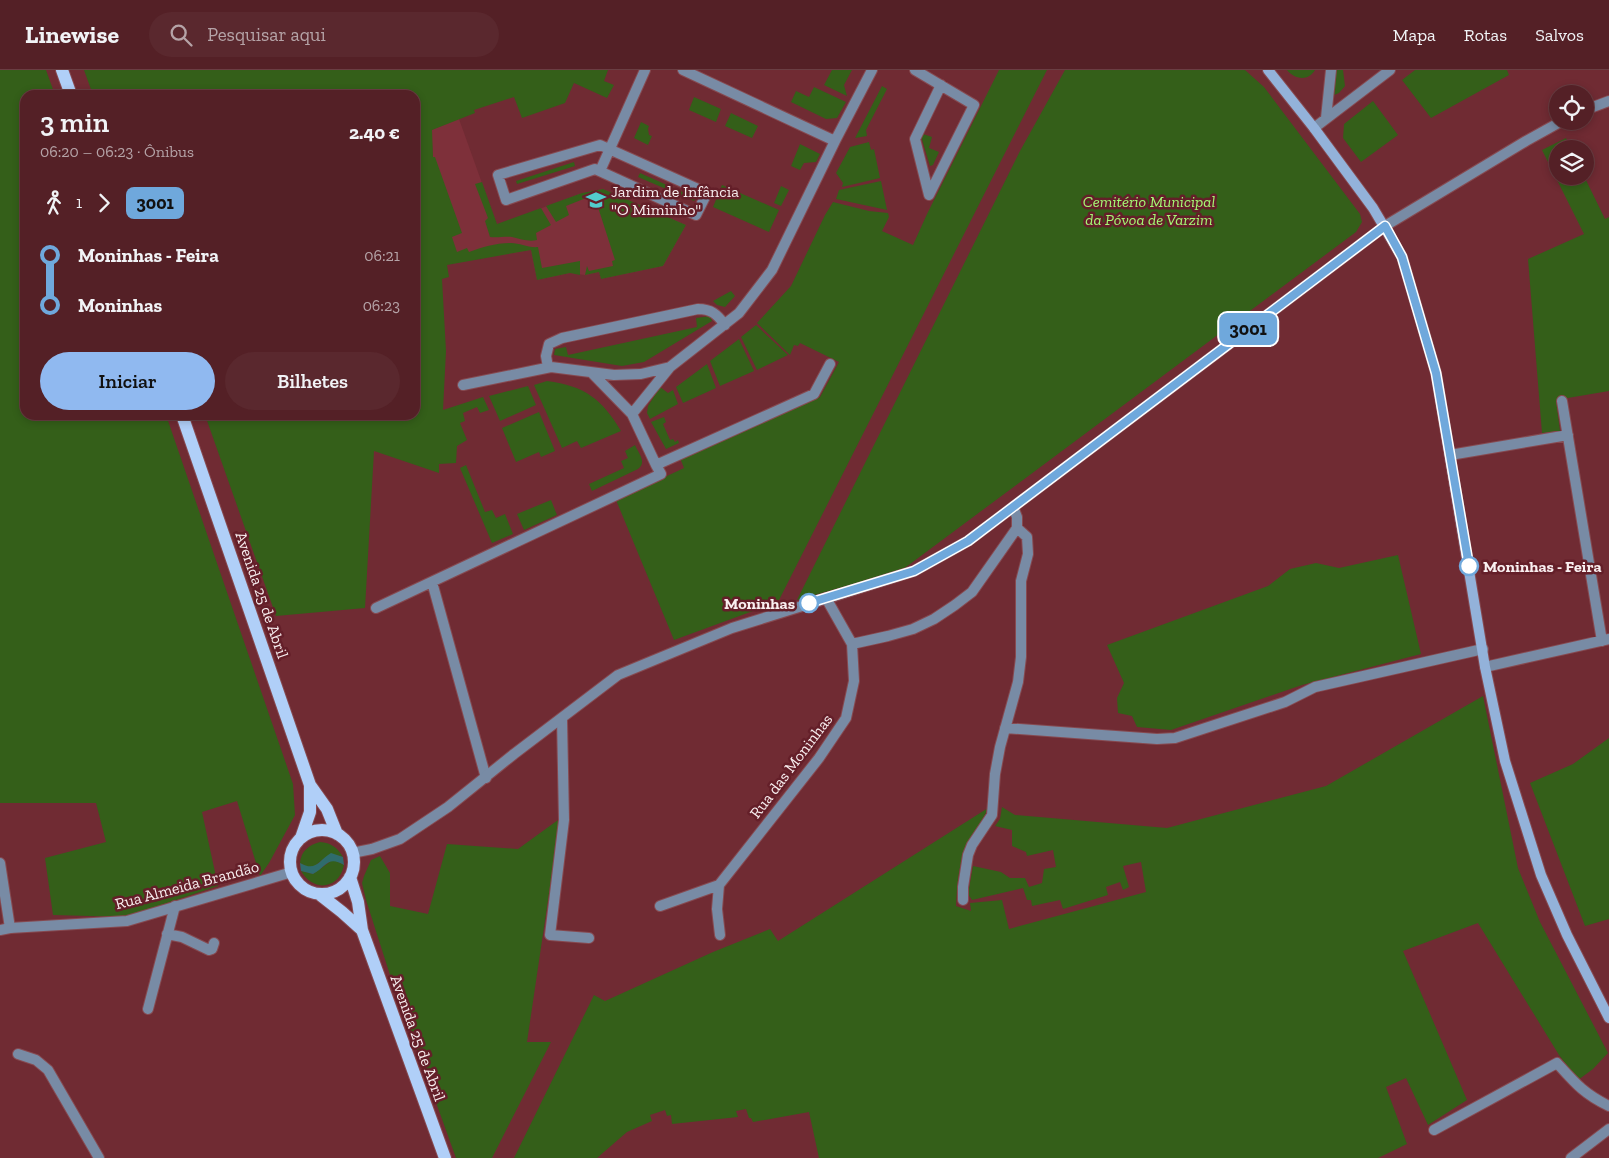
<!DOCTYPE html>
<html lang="pt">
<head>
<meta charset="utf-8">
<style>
	:root { --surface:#542026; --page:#5a282e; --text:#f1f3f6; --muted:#b5a3a7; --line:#6a3e43; --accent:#90b9f0 }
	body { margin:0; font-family:"Zilla Slab",serif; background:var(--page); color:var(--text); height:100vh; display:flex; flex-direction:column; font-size:19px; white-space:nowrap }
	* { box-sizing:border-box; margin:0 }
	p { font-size:16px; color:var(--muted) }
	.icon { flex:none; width:28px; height:28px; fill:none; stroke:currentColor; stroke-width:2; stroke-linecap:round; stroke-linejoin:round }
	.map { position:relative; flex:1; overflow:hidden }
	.side { position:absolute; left:20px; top:20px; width:400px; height:330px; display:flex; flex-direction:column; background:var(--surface); border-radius:15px; box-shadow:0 2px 8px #0003,0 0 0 1px var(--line) }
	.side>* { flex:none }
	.badge { padding:0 10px; border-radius:8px; font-size:18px; line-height:32px }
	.fabs { position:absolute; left:1549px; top:15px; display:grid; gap:10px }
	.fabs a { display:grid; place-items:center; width:45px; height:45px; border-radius:50%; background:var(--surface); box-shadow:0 2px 8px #0003,0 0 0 1px var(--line); font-size:25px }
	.map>.badge { position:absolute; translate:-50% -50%; box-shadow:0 0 0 2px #fff }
	.legs { display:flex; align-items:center; gap:8px; height:55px; padding:0 20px; font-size:16px }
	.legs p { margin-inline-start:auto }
	.head { display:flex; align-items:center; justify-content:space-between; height:85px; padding:0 20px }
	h1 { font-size:28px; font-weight:600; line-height:38px }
	.cta { display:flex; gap:10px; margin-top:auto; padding:10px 20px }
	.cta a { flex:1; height:58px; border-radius:30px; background:var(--accent); color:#111; font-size:20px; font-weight:600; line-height:58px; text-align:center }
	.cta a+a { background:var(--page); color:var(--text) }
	ul { padding:0 20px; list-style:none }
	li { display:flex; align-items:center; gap:18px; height:50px; font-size:19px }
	li i { display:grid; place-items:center; width:8px; height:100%; margin:0 6px; background:currentColor }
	li i::after { content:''; width:12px; height:12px; margin:-6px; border:4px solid; border-radius:50%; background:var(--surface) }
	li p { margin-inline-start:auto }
	li:first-child i { background:linear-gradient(#0000 50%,currentColor 0) }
	li:last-child i { background:linear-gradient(currentColor 50%,#0000 0) }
	header { display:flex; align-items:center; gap:30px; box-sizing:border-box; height:70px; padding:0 25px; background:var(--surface); border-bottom:1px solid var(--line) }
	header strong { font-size:24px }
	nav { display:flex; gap:28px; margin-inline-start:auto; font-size:18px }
	.search { width:350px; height:45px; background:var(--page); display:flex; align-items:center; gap:12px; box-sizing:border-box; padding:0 18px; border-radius:28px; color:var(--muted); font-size:19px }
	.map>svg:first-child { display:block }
</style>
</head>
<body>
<header>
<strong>Linewise</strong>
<div class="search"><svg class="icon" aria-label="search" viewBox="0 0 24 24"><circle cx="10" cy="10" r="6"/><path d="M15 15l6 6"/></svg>Pesquisar aqui</div>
<nav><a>Mapa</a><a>Rotas</a><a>Salvos</a></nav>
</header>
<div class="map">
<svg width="1609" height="1088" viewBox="0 0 1609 1088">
	<rect width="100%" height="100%" fill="#702b33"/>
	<path fill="#7e303a" d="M459 49 497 155 582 123 603 119 686 155 663 196 601 209 599 202 585 205 570 203 537 210 531 180 441 195 431 60Z"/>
	<path fill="#345f19" d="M0 0H46L55 25H25V345H166L293 714 295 745 269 793 260 806 237 731 202 742 218 816 125 847 53 845 45 788 106 772 96 733H0Z
		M84 0H608L604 11 614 15 607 28 574 13 565 33 522 48 514 27 474 40 475 43 432 60 433 87H435L462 163 452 167 457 182 467 178 469 182C483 177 495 173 511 173 520 173 528 178 538 177L542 198 580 191V205L570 203 537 210 531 180 447 195 449 207 442 209 446 281 443 340 483 327 489 340 480 343 477 337 463 343 465 351 460 353 467 370 457 376 456 393 439 394V403L374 381 365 538 276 546 205 345H415V25H93Z
		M832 0H852L844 15 847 26 824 15Z
		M999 0H1047L778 532 674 570 616 430 684 398 680 388 820 327 839 292 800 273 798 276 794 275 790 285 757 253 791 216 825 145 833 132 869 141 888 143 889 147 882 161 913 175 927 144Z
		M1065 0H1245L1264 17 1360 144 1362 152 1356 162 902 500 797 530 1020 81Z
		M1287 0H1315C1308 12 1294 9 1287 0Z
		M1336 0H1343L1345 16 1339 23 1334 25Z
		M1415 0H1507L1509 5 1431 48 1402 10Z
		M882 16 887 19 866 60 867 66 855 68Z
		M814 17 846 32 837 48 826 49 791 32 796 21 809 27Z
		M694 27 721 39 716 52 689 40Z
		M1373 31 1398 65 1361 92 1343 68 1344 54Z
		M731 43 758 56 752 68 725 56Z
		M641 52 649 56 648 59 649 65 652 66 648 75 634 68Z
		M920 63 932 67 929 78 939 82 933 95 930 96Z
		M1566 68 1571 79H1558V106H1584L1605 149 1609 147V321L1556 330 1560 361 1542 363 1528 189 1584 164 1542 80Z
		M869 72 871 80 874 79 880 108 842 117 843 113 836 103 850 77Z
		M800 74 820 84 816 92 804 93 800 100 791 96Z
		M574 92 575 96 517 114 516 111Z
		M640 103 696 128 694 131 638 107Z
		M881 111 887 140 836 129 839 120Z
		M482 112 497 154 541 138 551 155 536 163 537 170C528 172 521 169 512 167 505 166 498 168 490 167L485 151 488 148 475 114Z
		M722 115 779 140 769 162 713 137Z
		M781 116 789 120 781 136 774 133Z
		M603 119 686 155 663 196 601 209 599 202 585 205 587 196 589 201 613 196 612 191 615 190 596 131 593 132 591 126 566 136 569 145 556 152 546 136 582 123Z
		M731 221 735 226 725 237 717 235 713 231Z
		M710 246 712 251 644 292 622 296 554 285 555 279 566 277 568 285 697 257 696 248Z
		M756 255 788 285 757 300 741 267Z
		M739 269 754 301 720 316 710 291Z
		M707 294 716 318 683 333 676 317Z
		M547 311C585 316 602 329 621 361L581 378 577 371 562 378 534 315Z
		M528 316 536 335 500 351 489 326Z
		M660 317 668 323 673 320 678 334 650 349 647 343 648 336Z
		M539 342 555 381 541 387 539 382 516 392 502 358Z
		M664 347 666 352 663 354 670 370 673 369 675 372 678 370 679 373 666 379 651 352Z
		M635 375C639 384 647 392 638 399L592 421 589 414 624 398 621 391 628 388 625 381Z
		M466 395 485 442 492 440 496 448 505 444 513 464 492 473 460 398Z
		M551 430 557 445 524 460 517 444Z
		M1398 485 1421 584 1302 615 1171 660 1137 657 1132 646 1118 643 1117 628 1124 613 1107 575 1268 516 1290 499 1316 493 1339 498Z
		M1483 626 1518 798 1540 852 1608 983 1593 999 1578 1010 1559 985 1478 853 1403 881 1467 1030 1428 1055 1406 1008 1386 1017 1407 1074 1378 1088H819L809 1042 753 1052 751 1048H749L746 1039 736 1041 738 1047 672 1054 671 1045 667 1046 665 1040 650 1045 652 1051 627 1062 597 1088H514L594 925 605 931 713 882 770 859 778 871 988 738C982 753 971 766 965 781 958 798 957 817 956 836L971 841 970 833 1002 830 1009 859 1146 822 1141 792 1123 796 1129 817 1123 820 1120 812 1106 817 1108 825 1063 839 1060 830 1032 836 1031 830H1027L1023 818 972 830 968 824 973 796 1001 802 1010 808H1025L1029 817 1042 813 1044 799 1056 797 1053 780 1027 786 1026 782 1012 776V760L995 756 1000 749 1002 737 1015 745 1167 758 1326 716Z
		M1609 668V849L1585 856 1530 713 1573 694Z
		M558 750 559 756 527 972H551L492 1088H456L390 905 366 830 362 813 364 806 371 790 380 786 390 803V836L428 844 447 774 518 779Z
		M320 772C331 773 337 777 343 787 328 781 324 790 313 797H308L300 793C301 781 309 775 320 772Z
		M331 791H336L344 795C339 820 313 822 301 801L313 804Z"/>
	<path fill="#2f6c6c" d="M331 783 343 787 344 795C328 785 326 797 313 804L301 801 300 793C316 802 318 791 331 783Z"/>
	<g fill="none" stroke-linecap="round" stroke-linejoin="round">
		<defs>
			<path id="minor" d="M683 0 835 71
				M915 0 974 35 929 125 915 69 941 15
				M1326 48 1331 0
				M1314 58 1390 0
				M600 75 707 123 696 145 595 99 506 130 498 105Z
				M600 101 645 0
				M830 294 814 324 656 395 632 344 670 297 739 243 772 200 835 71 872 0
				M548 297 546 286 549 274 562 268 698 239C711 239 717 244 725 255
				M592 303 632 344
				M463 315 551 297 614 305 641 304 670 297
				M1562 331 1602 571
				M1450 385 1568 365
				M432 512 486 708
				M376 538 661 404 656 395
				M852 574 888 566 913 559 934 549 955 535 972 522 1017 458V447L1013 437
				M1485 597 1609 569
				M562 649 564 750 550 865 589 868
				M1005 658 1157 669 1175 668 1285 632 1315 617 1483 579
				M0 793 10 858
				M963 830V817L968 785 972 775 992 745 995 704 1000 677 1018 612 1021 587V511L1028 484 1027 467 1017 458
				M660 836 719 815
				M167 864 182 867 209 880 212 879 214 873
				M720 865 717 839 719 815 819 688 846 648 854 611 852 574 826 528
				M148 939 175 836
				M18 984 36 990 48 1000 99 1088
				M1434 1060 1557 993C1575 1013 1584 1024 1609 1036
				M1571 1088 1609 1059"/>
			<path id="tertiary" d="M1585 40 1609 31
				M352 783 372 779 400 769 448 737 514 684 618 605 732 558 914 501 968 471 1385 156 1526 71 1562 51
				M0 860 10 858 127 851 292 802"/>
			<path id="secondary" d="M1268 0 1314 58 1373 138 1402 187 1436 303 1485 597 1505 691 1541 805 1567 865 1609 948"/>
			<path id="primary" d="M62 0 71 25
				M182 345 310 715 327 739 337 764
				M290 792a32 32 0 1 1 64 0a32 32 0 1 1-64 0Z
				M301 768 310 742V715
				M350 807 358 832 362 860 445 1088
				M319 824 342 842 362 860"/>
		</defs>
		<use href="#minor" stroke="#864a51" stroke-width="12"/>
		<use href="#tertiary" stroke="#864a51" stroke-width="12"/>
		<use href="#secondary" stroke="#864a51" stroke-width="12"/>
		<use href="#primary" stroke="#864a51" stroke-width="14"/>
		<use href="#minor" stroke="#788ba5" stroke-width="10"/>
		<use href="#tertiary" stroke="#788ba5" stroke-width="10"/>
		<use href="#secondary" stroke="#93b2da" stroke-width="10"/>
		<use href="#primary" stroke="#b0cff8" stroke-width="12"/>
	</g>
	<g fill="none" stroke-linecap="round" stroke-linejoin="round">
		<defs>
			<path id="line-1" d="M809 533 914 501 968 471 1385 156 1402 187 1436 303 1469 496"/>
		</defs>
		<use href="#line-1" stroke="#fff" stroke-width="11"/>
		<use href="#line-1" stroke="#6fa8dc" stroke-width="8"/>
	</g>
	<defs>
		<symbol id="school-bare" viewBox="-9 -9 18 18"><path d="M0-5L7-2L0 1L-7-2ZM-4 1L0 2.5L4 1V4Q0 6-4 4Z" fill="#52cdcd" stroke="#641f29" stroke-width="2.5" paint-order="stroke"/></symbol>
	</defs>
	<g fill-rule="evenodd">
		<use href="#school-bare" x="582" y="116" width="28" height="28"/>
	</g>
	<g fill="#fff" stroke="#6fa8dc" stroke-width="2.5">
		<circle cx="1469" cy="496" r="9"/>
		<circle cx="809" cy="533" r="9"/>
	</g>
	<g text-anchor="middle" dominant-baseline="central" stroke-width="5" stroke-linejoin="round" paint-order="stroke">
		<g font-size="16" fill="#f9eff0" stroke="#641f29" text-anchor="start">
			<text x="611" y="121">Jardim de Infância<tspan x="611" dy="18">"O Miminho"</tspan></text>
		</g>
		<g font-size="16" font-style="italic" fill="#a5fa75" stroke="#641f29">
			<text x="1149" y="131">Cemitério Municipal<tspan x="1149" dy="18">da Póvoa de Varzim</tspan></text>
		</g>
		<g font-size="16" font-weight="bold" fill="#f9eff0" stroke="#641f29" text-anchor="start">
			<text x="1483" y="496">Moninhas - Feira</text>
			<text x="795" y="533" text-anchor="end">Moninhas</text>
		</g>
		<g font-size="16" fill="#f9eff0" stroke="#641f29">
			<text transform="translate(262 525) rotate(71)">Avenida 25 de Abril</text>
			<text transform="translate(791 696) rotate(-53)">Rua das Moninhas</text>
			<text transform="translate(187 815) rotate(-15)">Rua Almeida Brandão</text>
			<text transform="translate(418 968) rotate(70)">Avenida 25 de Abril</text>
		</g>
	</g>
</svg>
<div class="fabs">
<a><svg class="icon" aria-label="locate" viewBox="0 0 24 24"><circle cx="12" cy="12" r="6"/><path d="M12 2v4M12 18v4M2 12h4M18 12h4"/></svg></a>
<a><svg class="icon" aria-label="layers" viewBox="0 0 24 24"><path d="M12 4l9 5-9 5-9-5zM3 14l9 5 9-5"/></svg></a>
</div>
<b class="badge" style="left:1248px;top:259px;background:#6fa8dc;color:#111">3001</b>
<section class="side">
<div class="head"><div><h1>3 min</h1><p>06:20 – 06:23 · Ônibus</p></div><b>2.40 €</b></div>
<div class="legs"><svg class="icon" aria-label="walk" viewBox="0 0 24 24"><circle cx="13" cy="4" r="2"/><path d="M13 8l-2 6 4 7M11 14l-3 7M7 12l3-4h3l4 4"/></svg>1<svg class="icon" aria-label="forward" viewBox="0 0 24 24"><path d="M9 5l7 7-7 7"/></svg><b class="badge" style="background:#6fa8dc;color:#111">3001</b></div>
<ul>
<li><i style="color:#6fa8dc"></i><b>Moninhas - Feira</b><p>06:21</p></li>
<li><i style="color:#6fa8dc"></i><b>Moninhas</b><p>06:23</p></li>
</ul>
<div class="cta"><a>Iniciar</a><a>Bilhetes</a></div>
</section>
</div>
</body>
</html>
